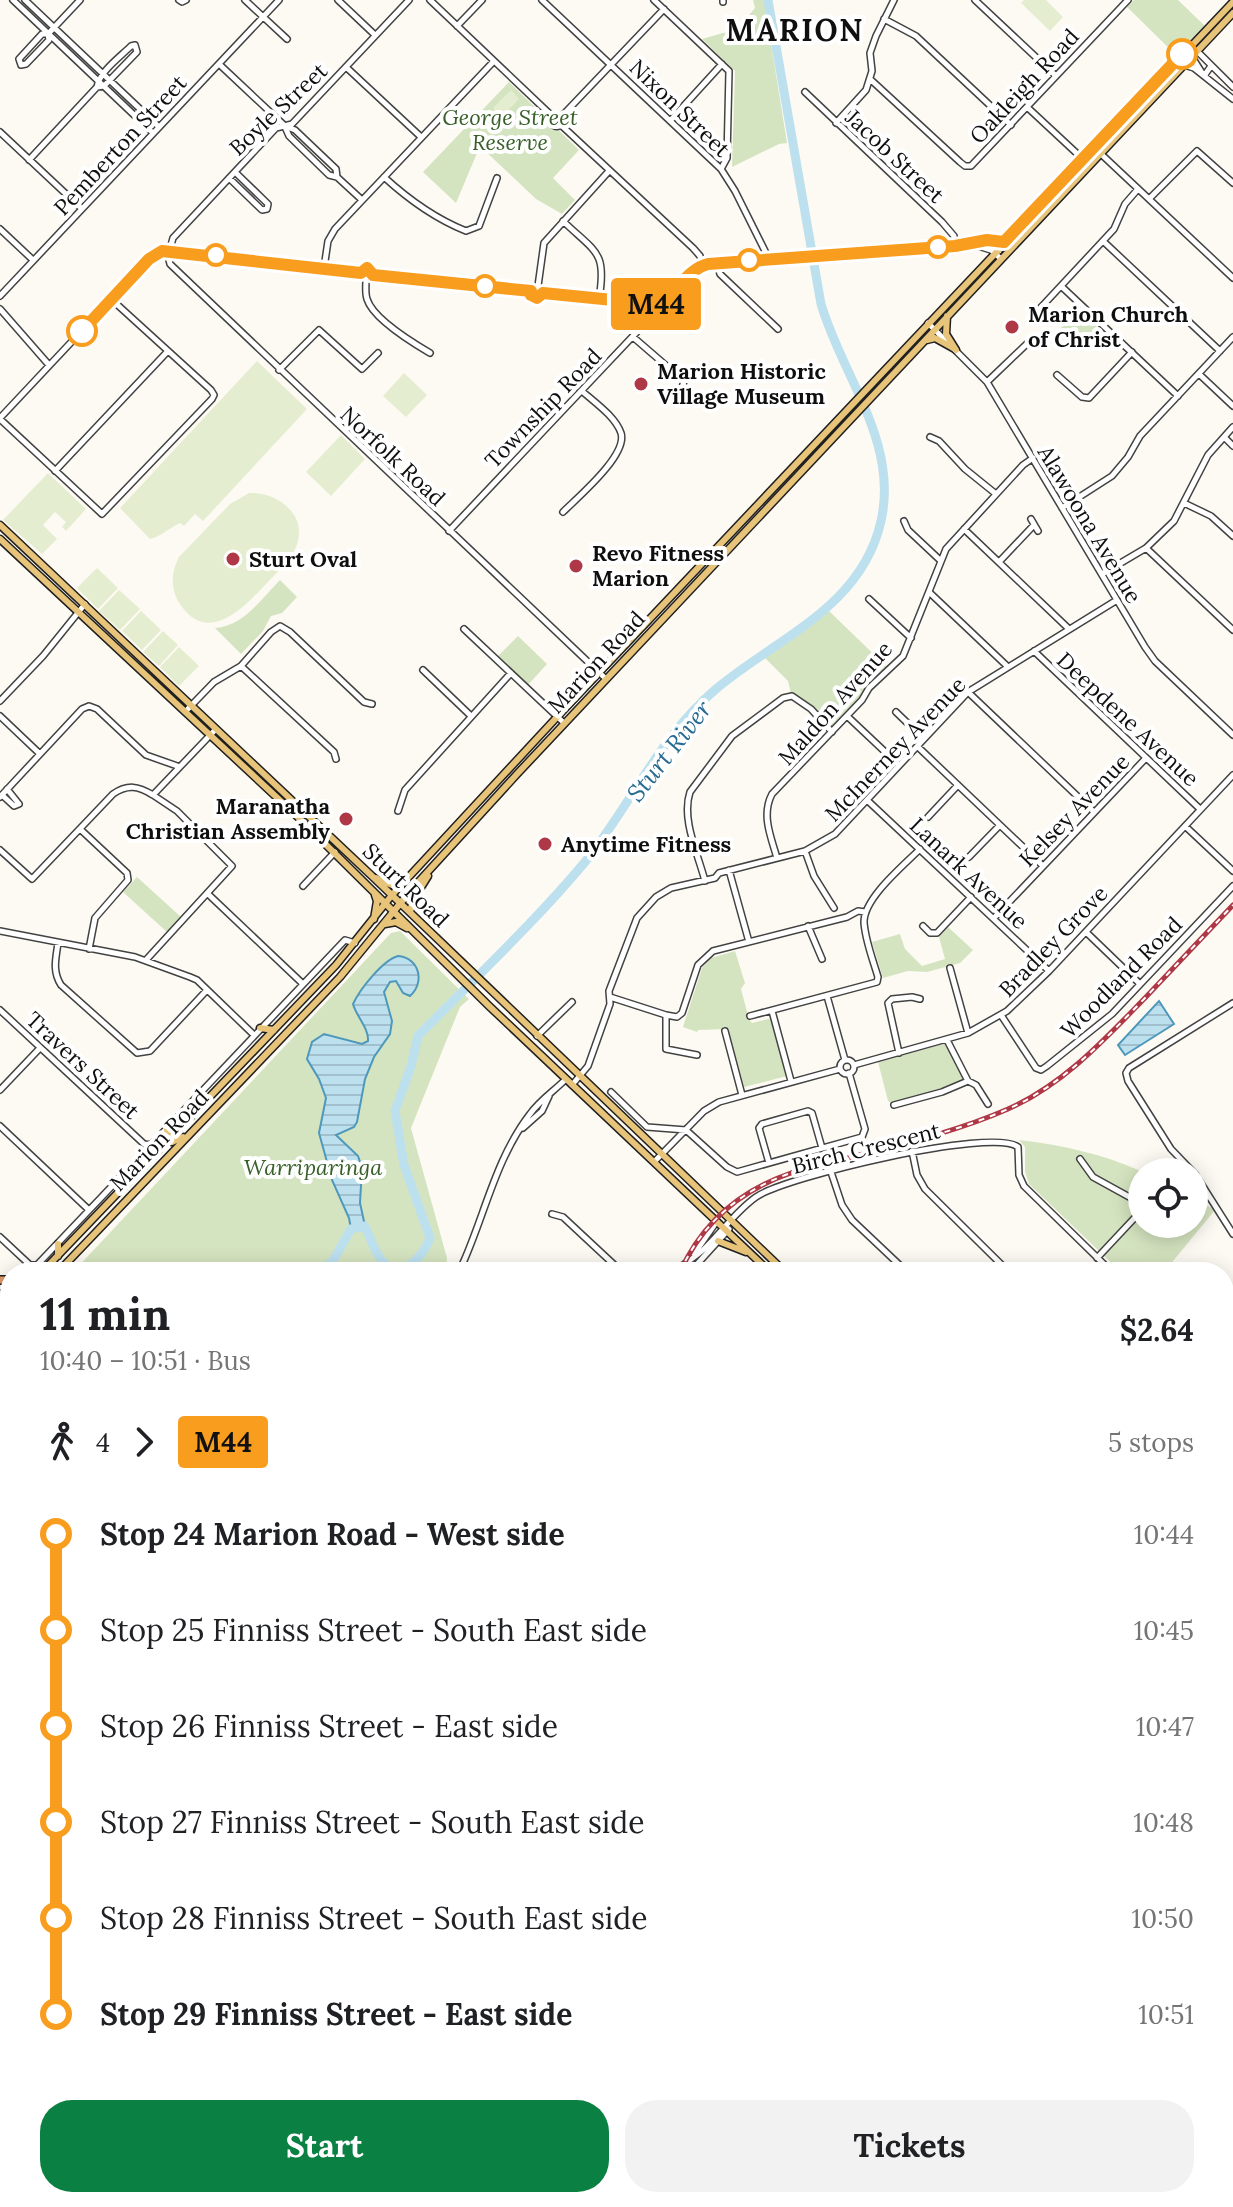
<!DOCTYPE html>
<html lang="en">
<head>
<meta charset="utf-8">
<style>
	:root { --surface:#fff; --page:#f2f2f2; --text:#202124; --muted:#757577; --accent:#0b8043 }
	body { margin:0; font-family:Lora,serif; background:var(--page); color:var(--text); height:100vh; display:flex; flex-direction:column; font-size:30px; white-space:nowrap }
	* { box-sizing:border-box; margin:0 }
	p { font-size:26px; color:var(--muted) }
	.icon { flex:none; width:44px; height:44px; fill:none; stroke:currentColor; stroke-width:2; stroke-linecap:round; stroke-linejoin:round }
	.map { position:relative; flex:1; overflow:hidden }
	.panel { position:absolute; left:0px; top:1262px; width:1234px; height:946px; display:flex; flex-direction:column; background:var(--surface); border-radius:32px 32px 0 0; box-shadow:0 4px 20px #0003 }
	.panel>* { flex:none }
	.badge { padding:0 16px; border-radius:6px; font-size:28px; line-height:52px }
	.buttons { position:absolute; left:1128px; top:1158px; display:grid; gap:16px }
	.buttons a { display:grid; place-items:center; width:80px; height:80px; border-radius:50%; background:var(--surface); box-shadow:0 4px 20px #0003; font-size:40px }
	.map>.badge { position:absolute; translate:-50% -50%; box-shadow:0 0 0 4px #fff }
	.legs { display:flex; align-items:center; gap:12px; height:88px; padding:0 40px; font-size:26px }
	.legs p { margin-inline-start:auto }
	.overview { display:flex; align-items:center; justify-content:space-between; height:136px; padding:0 40px }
	h1 { font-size:44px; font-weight:700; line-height:60px }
	.button { display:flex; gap:16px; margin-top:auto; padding:16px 40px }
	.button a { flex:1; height:92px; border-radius:32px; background:var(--accent); color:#fff; font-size:32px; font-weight:700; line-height:92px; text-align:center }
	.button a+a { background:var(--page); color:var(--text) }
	ul { padding:0 40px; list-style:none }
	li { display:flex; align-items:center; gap:28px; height:96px; font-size:30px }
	li i { display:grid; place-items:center; width:12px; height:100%; margin:0 10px; background:currentColor }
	li i::after { content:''; width:20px; height:20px; margin:-10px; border:6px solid; border-radius:50%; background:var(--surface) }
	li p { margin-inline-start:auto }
	li:first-child i { background:linear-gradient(#0000 50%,currentColor 0) }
	li:last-child i { background:linear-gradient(currentColor 50%,#0000 0) }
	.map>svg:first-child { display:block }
</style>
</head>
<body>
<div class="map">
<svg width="1233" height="2207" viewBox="0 0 1233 2207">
	<defs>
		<pattern id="forest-crowns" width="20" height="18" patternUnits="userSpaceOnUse" patternTransform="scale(2)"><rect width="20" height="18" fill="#bbd3a1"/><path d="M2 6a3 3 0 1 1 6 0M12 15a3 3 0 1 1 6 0" fill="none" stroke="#a0b489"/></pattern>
		<pattern id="water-rules" width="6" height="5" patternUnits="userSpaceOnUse" patternTransform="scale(2)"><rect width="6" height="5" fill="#bde0ef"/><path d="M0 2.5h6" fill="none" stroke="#a1bfcc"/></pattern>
	</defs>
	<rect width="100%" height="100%" fill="#fdfaf3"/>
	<path fill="#d5e4c0" d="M753 0H764L787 143 779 144 732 167 735 71 702 39 737 29 755 8Z
		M1134 0H1178L1206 27 1177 56 1127 7Z
		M509 82 579 150 553 178 575 200 562 214 536 199 480 146 456 203 423 172Z
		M1079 310 1098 328 1075 351 1056 333Z
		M280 580 297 597 282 613 271 616 263 631 241 654 215 628C244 626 260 600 280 580Z
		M829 611 889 669 832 730 791 694 788 681 764 657Z
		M518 636 547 664 527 686 497 657Z
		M137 877 181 917 167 932 123 892Z
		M948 927 973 950 960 963 927 972 908 971 883 978 872 942 900 934 905 949 922 966 945 959 939 937Z
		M400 931 469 999 460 1007 411 1128 447 1258 446 1272H73L391 933Z
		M735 951 745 983 741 989 749 1019 752 1023 772 1018 787 1076 744 1087 728 1029 698 1030 697 1032 683 1027 702 968 711 958Z
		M947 1043 967 1080 960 1085 893 1104 888 1101 878 1062Z
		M1019 1140C1062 1145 1103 1154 1143 1172L1142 1224H1194V1198L1215 1210 1164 1272H1121L1029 1184 1025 1172V1147Z
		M10 1331V1421L0 1400V1339Z
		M10 1664V1727L0 1736V1677Z
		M1224 1689 1233 1698V1763L1224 1772Z
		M347 2198H462V2207H345Z"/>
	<path fill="url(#forest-crowns)" d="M0 1930 10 1939V2013L0 1989Z
		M10 2032V2198H102L109 2207H0V2083Z
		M585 2198H813L804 2207H583Z"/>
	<path fill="#e5edd0" d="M1024 0H1046L1063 17 1050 31 1021 3Z
		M511 90 519 99 502 116 493 108Z
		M257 361 307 409 203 521 195 514 184 526 180 523C169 528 162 536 150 539L120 508Z
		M404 373 427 395 406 417 383 396Z
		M341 435 365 459 331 496 306 472Z
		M48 473 86 509 66 531 62 527 66 522 55 512 43 525 57 539 42 554 3 520Z
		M249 493C278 492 309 515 296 547 291 560 278 571 269 581 247 604 209 648 180 604 170 589 171 572 179 557L230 504Z
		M97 568 118 588 98 609 77 588Z
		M119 590 140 609 120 630 99 611Z
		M141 611 161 630 142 650 122 631Z
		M163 631 178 645 159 666 143 652Z
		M179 647 199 666 179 686 160 667Z"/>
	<path fill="url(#water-rules)" stroke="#4e98bc" stroke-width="2" d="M398 956C420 958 425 983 410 996L403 993 396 981 390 982 384 992 392 1021 390 1034 374 1057 365 1079 357 1122 354 1127 336 1135 358 1156 362 1168 360 1203 365 1226 351 1229 349 1218 332 1180 319 1133 326 1098 319 1079 307 1059 312 1042 324 1034 362 1044 368 1041C369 1028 356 1016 353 1004 360 989 383 960 398 956Z
		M1159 1001 1174 1024 1125 1055 1118 1045Z"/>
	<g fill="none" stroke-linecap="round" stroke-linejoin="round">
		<path stroke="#bde0ef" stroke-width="9" d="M322 1272 334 1259 351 1229 365 1226C370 1237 374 1251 382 1261 401 1283 423 1256 430 1238L404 1165 395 1111 411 1066 418 1036C474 979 534 923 585 862 630 806 660 736 716 689 777 638 862 607 881 521 899 442 842 376 821 304L768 0
			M0 1699 10 1693"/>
		<defs>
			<path id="minor" d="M13 0 153 133
				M25 0 159 127
				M179 0 182 2 186 0
				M245 0 287 39
				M338 0 375 35
				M409 0 292 124 276 128 173 238 168 256 170 264 606 679
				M430 0 553 117
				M542 0 721 169 735 191 769 259
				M654 0 729 71 727 158 721 169
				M975 0 1056 76
				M723 2V0
				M884 19 916 36 1011 125
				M457 26 482 0
				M1190 46 1192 57 1204 76 1211 66
				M1197 51 1233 87
				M219 64 285 126 295 130 336 169 337 177 362 200
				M21 65 26 64 49 40 48 34 80 0
				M21 65 19 59 42 34H47
				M1184 65 1194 68 1233 99
				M346 67 421 137
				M870 79 960 162 965 166H971L1128 0
				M805 92 942 222 954 236 955 246
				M1027 107 1085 161
				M551.5 121a5.5 5.5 0 1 1 11 0a5.5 5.5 0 1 1-11 0Z
				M561 117 664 9
				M670 121 722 64
				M836 123 866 90 872 71 870 53 876 36 894 0
				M561 125 693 248 700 256 702 265
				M285 127 289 136 329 175 337 177
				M0 132 82 209
				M1100 153 1233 278
				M29 160 97 87C99 72 120 57 131 46L135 45 137 52 104 86 97 87
				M384 177C408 199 436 219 466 231L479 226 497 178
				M229 178 262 210 267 209 268 204 235 172
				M1149 199 1197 151 1233 183
				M563 221C596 253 607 251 599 299
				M0 229 33 260
				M1103 241 1220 351
				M978 246 991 250 1000 258
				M717 262 720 274 778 329
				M324 268 328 241 335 229 494 61
				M361 273 367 268 373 275 531 291
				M366 280C366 286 365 293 367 299 373 319 413 343 430 353
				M538 286 544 243 609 171
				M1061 286 1178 396
				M531 291 533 297 537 298 543 293
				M543 293 653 304C676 298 684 270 708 264L985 243 999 251
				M0 296 279 0
				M0 309 49 365
				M1032 317 1114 229 1125 204 1138 189
				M928 323 987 382 1145 647 1155 661 1233 735
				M633 337 684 381 679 398
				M279 370 319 330 362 369 378 353
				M1199 374 1233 406
				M1057 375 1082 397 1089 398 1132 352
				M987 382 1034 337
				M0 418 139 270 158 252 175 251 361 273
				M0 419 102 514 212 399 214 395 211 390 111 299
				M930 437 939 441 965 469 996 494
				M1224 437 1233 446
				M55 471 168 351
				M1184 503 1211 516 1233 536
				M1062 508 1112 476 1128 457 1140 436 1233 337
				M563 512C578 497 628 455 621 433 615 416 594 402 582 391
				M1031 519 1038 531
				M904 521 908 530 941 561
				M964 529 1069 629
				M449 531 651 317 653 304
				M1146 548 1233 630
				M999 562 1034 525
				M1102 574 1146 548 1174 521 1208 455 1233 427
				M929 592 1007 666
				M869 599 911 638
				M464 629 564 723
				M1034 651 1200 809
				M241 666 334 752 336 759
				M423 670 471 716
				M968 692 1094 812
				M0 701 43 656 85 604
				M185 712 214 682 241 666 271 632 280 626 290 632 364 702 372 704
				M896 712 924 739
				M0 716 40 754
				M847 716 899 765
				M918 747 1043 866
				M2 795 14 806 19 804 7 789
				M0 797 82 709 89 706 97 709 146 755 180 767
				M867 800 1049 971
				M398 811 405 790 511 673
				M928 817 958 785
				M1185 826 1233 871
				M80 829 127 873 128 880 95 918 89 949
				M0 850 32 879 113 794C128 784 138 786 153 795L216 729
				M805 851 814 876 834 908
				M969 857 1000 825
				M777 858C771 837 761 815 772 794L862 700 869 688 903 656 946 549 1023 465 1033 458
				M729 870 749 942
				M705 881C698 854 681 819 690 792L732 736 783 698 792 696 811 709 832 732
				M303 886 335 852
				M208 894 303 984
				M994 918 1146 758
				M808 926 822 959
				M923 926 930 933H937L971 897
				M0 931 135 957 190 977 197 980 254 1035
				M1086 932 1140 984
				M58 943C56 958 52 971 61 985L137 1053 150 1051 207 990
				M146 960 232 866 177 811 153 795
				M950 968 968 1033
				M827 996 845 1060
				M610 997 666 1015V1049L697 1055
				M1233 1003 1129 1068 1126 1073 1128 1081 1171 1149 1195 1174 1233 1234
				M0 1010 144 1144 151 1145 345 940 355 943
				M772 1011 791 1081
				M666 1015 677 1017 682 1013 698 965 713 951 847 917 858 911 865 912
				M1001 1015 1036 1068 1041 1070 1047 1066 1112 1014 1233 886
				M750 1016 877 982 878 977C873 960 865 940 864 922 864 898 903 866 920 849
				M725 1031 742 1095
				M537 1036 572 1002
				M899 1053 888 1003 892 999 912 997 920 999
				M840 1067a7 7 0 1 1 14 0a7 7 0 1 1-14 0Z
				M854 1065 968 1033 1007 1011 1049 971 1233 775
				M968 1081 976 1085 988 1104
				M572 1085 588 1066 610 1004 609 991 637 918 656 897 671 888 715 878 719 873 805 851 835 834 968 692 1117 600
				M0 1090 40 1048
				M611 1092 647 1127 686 1130 727 1167 737 1172 862 1137 865 1129 849 1073
				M894 1105 942 1092 968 1081 947 1040
				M0 1126 89 1210
				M523 1128 542 1111 549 1096
				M912 1151 917 1175 925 1189 1009 1272
				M1080 1159 1093 1177 1142 1204
				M655 1161 704 1111 719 1102 840 1069
				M769 1163 759 1128 762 1124 808 1111 812 1113 822 1148
				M831 1172 842 1205 852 1220 907 1272
				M552 1214 563 1217 622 1272
				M0 1237 30 1265H37L133 1164 138 1163 145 1166
				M694 1254 717 1221
				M1097 1258 1142 1210
				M463 1263C485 1214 496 1158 530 1114 540 1100 554 1091 566 1079
				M674 1272C684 1264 694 1258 703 1250 721 1233 736 1211 756 1197 784 1177 992 1127 1018 1147L1019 1175 1024 1186 1112 1272
				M690 1272 729 1229
				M1224 1503H1233
				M0 1541H10
				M1224 1577 1233 1586
				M1224 1664 1233 1655
				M0 1670 10 1657
				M0 1739 10 1730
				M0 1784 10 1793
				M0 1836 10 1825
				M1224 2054H1233
				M107 2198 114 2207
				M862 2198 863 2207
				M1097 2198V2207
				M1179 2198V2207
				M267 2207 277 2198
				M561 2207 565 2198
				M822 2207 831 2198
				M933 2207 941 2198
				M1013 2207 1015 2198"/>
			<path id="major" d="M973 244 987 240 1004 242
				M947 316 946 334 956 350
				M927 340 935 338 953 348
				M0 525 373 877 785 1272
				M0 539 300 819 489 1006 770 1272
				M376 878 392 885 400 884
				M410 912 413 900 428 876
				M374 919 377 901 375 895
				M385 924 396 922 407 928
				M260 1028 274 1030
				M167 1127V1137L172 1142 183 1137
				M718 1241 746 1252
				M58 1256V1244
				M42 1272 336 965 392 895 557 717 1233 2
				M58 1272 340 977 412 889 518 773 1233 13
				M0 1312 10 1303
				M0 1330 10 1320
				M1224 1688 1233 1696
				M1224 1780 1233 1770
				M1224 1814 1233 1790
				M1224 1874 1233 1918
				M1224 1907 1233 1939
				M1224 1930 1233 1963
				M1224 1959 1233 1979"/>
			<path id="highway" d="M0 1280H10
				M0 1294 10 1295
				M0 1324 10 1318
				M1224 1404H1233
				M1224 1409H1233
				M1224 1415H1233
				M1224 1424 1233 1425
				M0 1427 10 1428
				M0 1440 10 1441
				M1224 1441 1233 1442
				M1224 1456H1233"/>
		</defs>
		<use href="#minor" stroke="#424242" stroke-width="8"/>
		<use href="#major" stroke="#202020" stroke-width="9"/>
		<use href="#highway" stroke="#202020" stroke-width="10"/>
		<use href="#minor" stroke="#fff" stroke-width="5"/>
		<use href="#major" stroke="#e7c479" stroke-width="6"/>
		<use href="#highway" stroke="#e2996c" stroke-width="7"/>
		<defs>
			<path id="rail" d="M680 1272C702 1223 741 1190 791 1173 863 1152 940 1139 1008 1109 1063 1085 1104 1040 1145 998 1174 967 1204 936 1233 905"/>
		</defs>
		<use href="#rail" stroke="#ae3846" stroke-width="5"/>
		<use href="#rail" stroke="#fff" stroke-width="2" stroke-dasharray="6" stroke-linecap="butt"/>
		<defs>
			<path id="highway-bridge" d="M0 1307 10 1308"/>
		</defs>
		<use href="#highway-bridge" stroke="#202020" stroke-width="10" stroke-linecap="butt"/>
		<use href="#highway-bridge" stroke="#e2996c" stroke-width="7"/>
	</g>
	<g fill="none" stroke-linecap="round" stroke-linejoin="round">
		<defs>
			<path id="line-1" d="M82 331 149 259 162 251 361 273 367 268 373 275 531 291V295L537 298 543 293 653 304C676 298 684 270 708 264L955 246 987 240 1004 242 1182 54"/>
		</defs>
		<use href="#line-1" stroke="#fff" stroke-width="18"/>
		<use href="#line-1" stroke="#f99d1e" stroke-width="12"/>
	</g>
	<g fill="#fff" stroke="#f99d1e" stroke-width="4">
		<circle cx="1182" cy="54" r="14"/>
		<circle cx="938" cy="247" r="10"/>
		<circle cx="216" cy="255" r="10"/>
		<circle cx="749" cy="260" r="10"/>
		<circle cx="485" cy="286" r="10"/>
		<circle cx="82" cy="331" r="14"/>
	</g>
	<g fill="#ae3846" stroke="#fff" stroke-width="3">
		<circle cx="1012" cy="327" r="8"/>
		<circle cx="641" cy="384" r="8"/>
		<circle cx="233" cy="559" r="8"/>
		<circle cx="576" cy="566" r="8"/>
		<circle cx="346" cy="819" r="8"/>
		<circle cx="545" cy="844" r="8"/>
	</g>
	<g text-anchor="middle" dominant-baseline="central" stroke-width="8" stroke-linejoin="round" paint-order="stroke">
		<g font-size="22" fill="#0f0f0f" stroke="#fff">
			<text transform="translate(1024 86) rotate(-47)">Oakleigh Road</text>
			<text transform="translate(680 108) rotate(44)">Nixon Street</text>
			<text transform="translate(278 109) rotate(-43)">Boyle Street</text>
			<text transform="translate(120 145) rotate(-47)">Pemberton Street</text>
			<text transform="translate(895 156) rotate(43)">Jacob Street</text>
			<text transform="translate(543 408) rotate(-46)">Township Road</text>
			<text transform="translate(393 456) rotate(43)">Norfolk Road</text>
			<text transform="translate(1090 524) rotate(59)">Alawoona Avenue</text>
			<text transform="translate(596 662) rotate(-47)">Marion Road</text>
			<text transform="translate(835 703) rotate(-48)">Maldon Avenue</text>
			<text transform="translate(1128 719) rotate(43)">Deepdene Avenue</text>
			<text transform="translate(895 749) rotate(-46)">McInerney Avenue</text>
			<text transform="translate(1074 810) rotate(-46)">Kelsey Avenue</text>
			<text transform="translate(969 873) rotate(43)">Lanark Avenue</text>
			<text transform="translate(406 885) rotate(44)">Sturt Road</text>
			<text transform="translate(1053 941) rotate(-46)">Bradley Grove</text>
			<text transform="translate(1121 977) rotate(-45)">Woodland Road</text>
			<text transform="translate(83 1065) rotate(43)">Travers Street</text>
			<text transform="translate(159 1140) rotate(-46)">Marion Road</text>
			<text transform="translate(866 1148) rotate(-14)">Birch Crescent</text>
		</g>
		<g font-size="22" font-style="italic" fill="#375f27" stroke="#fff">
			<text x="510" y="117">George Street<tspan x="510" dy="25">Reserve</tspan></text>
			<text x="313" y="1167">Warriparinga</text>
		</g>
		<g font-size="22" font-weight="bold" fill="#0f0f0f" stroke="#fff" text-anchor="start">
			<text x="1028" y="314">Marion Church<tspan x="1028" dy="25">of Christ</tspan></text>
			<text x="657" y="371">Marion Historic<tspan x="657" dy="25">Village Museum</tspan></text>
			<text x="592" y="553">Revo Fitness<tspan x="592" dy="25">Marion</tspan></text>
			<text x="249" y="559">Sturt Oval</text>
			<text x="330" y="806" text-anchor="end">Maranatha<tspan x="330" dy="25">Christian Assembly</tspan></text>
			<text x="561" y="844">Anytime Fitness</text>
		</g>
		<g font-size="24" font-style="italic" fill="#286b91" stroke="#fff">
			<text transform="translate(669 751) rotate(-52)">Sturt River</text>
		</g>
		<g font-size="30" font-weight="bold" letter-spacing="2" fill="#0f0f0f" stroke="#fff">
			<text x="795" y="30">MARION</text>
		</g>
	</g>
</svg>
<div class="buttons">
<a><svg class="icon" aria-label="locate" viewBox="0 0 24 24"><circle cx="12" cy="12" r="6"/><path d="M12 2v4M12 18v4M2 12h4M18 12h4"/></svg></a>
</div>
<b class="badge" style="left:656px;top:304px;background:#f99d1e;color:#111">M44</b>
<section class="panel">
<div class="overview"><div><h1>11 min</h1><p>10:40 – 10:51 · Bus</p></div><b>$2.64</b></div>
<div class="legs"><svg class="icon" aria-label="walk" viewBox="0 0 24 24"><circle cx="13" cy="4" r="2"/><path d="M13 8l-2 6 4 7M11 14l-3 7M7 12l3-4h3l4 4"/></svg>4<svg class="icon" aria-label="forward" viewBox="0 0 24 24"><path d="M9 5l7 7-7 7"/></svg><b class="badge" style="background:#f99d1e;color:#111">M44</b><p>5 stops</p></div>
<ul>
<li><i style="color:#f99d1e"></i><b>Stop 24 Marion Road - West side</b><p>10:44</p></li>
<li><i style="color:#f99d1e"></i><span>Stop 25 Finniss Street - South East side</span><p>10:45</p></li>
<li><i style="color:#f99d1e"></i><span>Stop 26 Finniss Street - East side</span><p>10:47</p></li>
<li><i style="color:#f99d1e"></i><span>Stop 27 Finniss Street - South East side</span><p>10:48</p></li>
<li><i style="color:#f99d1e"></i><span>Stop 28 Finniss Street - South East side</span><p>10:50</p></li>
<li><i style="color:#f99d1e"></i><b>Stop 29 Finniss Street - East side</b><p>10:51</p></li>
</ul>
<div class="button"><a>Start</a><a>Tickets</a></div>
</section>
</div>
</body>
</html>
